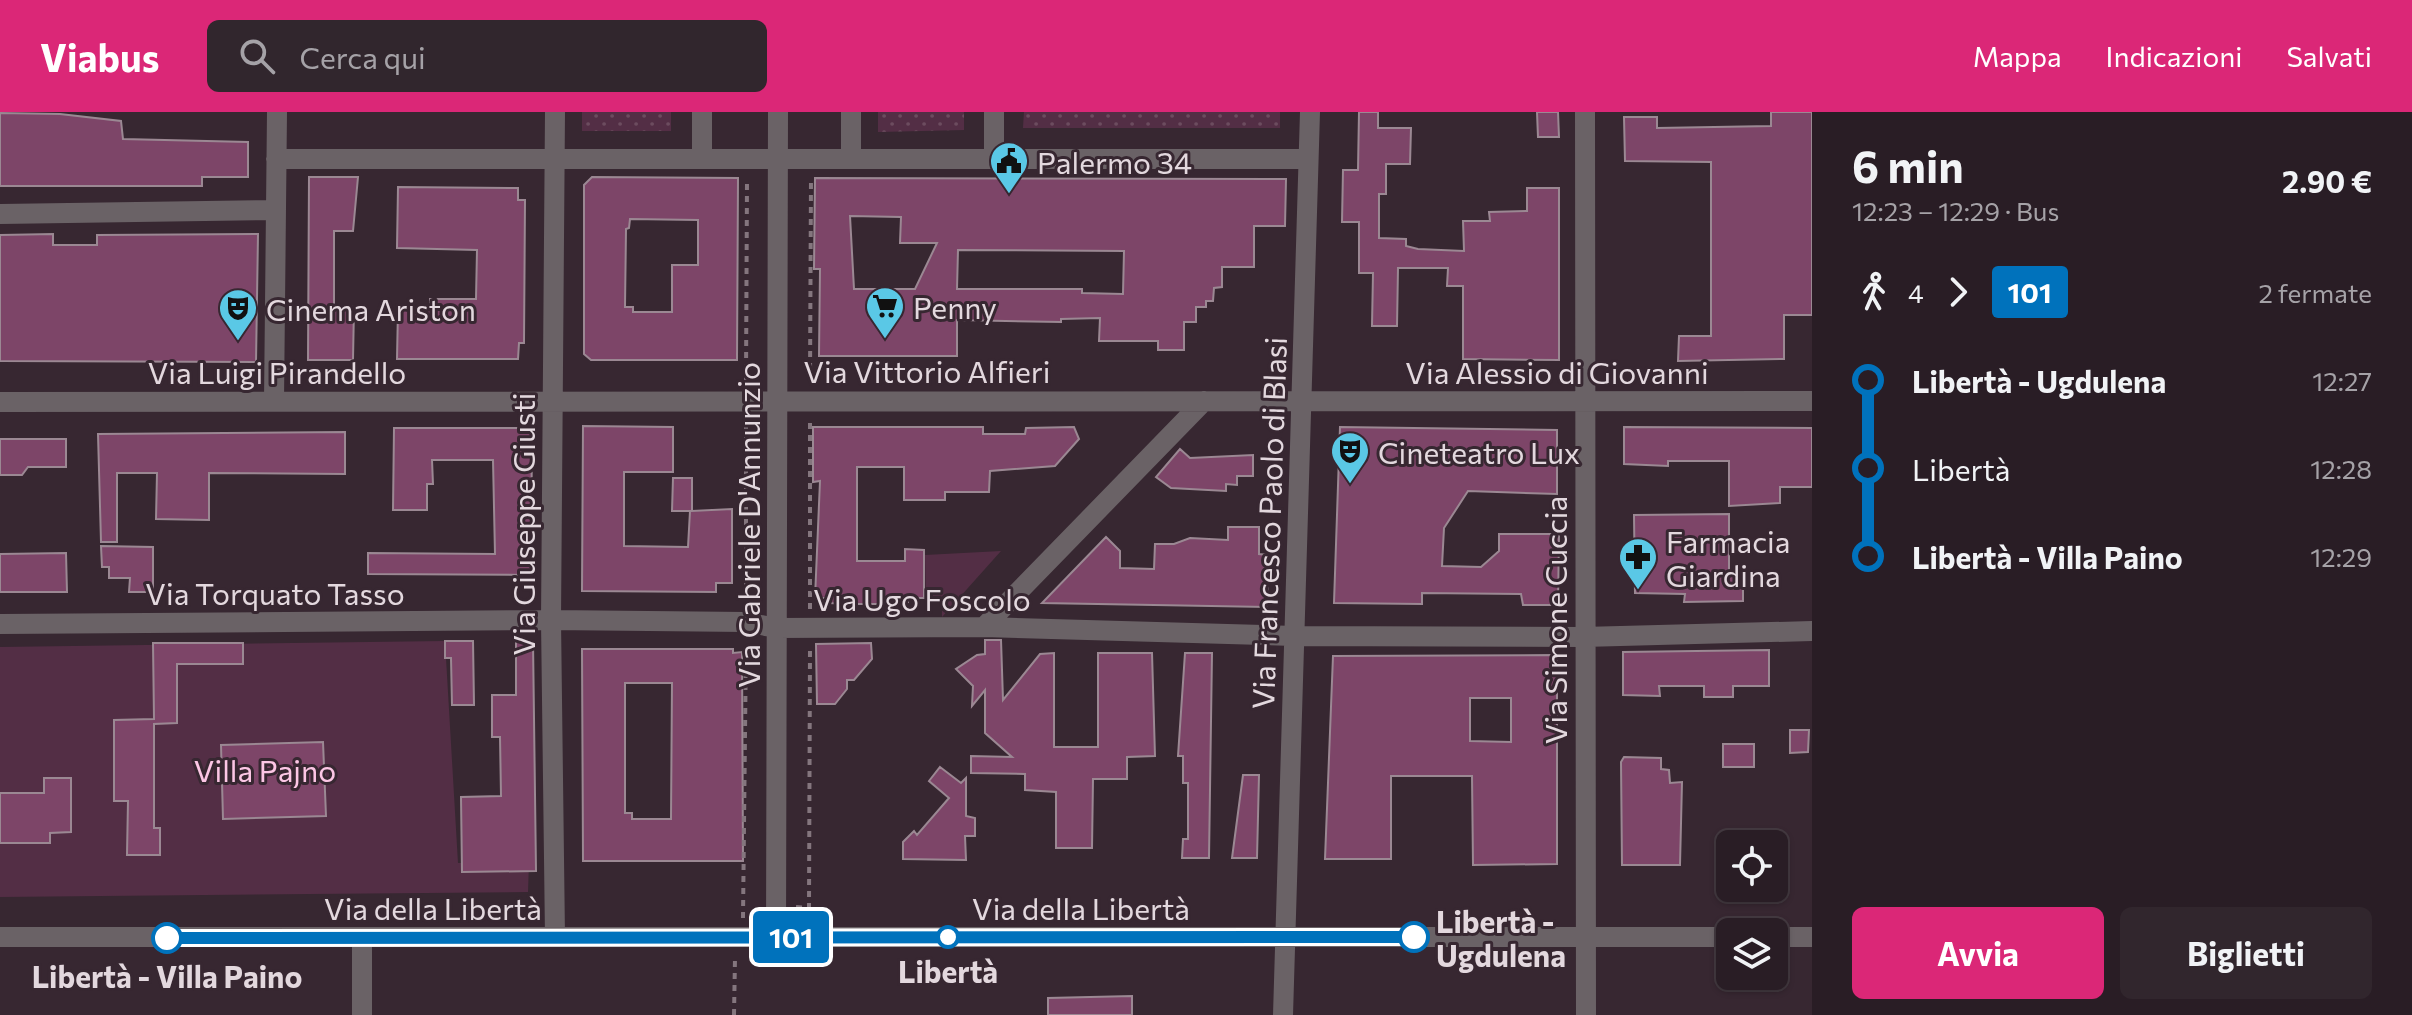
<!DOCTYPE html>
<html lang="it">
<head>
<meta charset="utf-8">
<style>
	:root { --surface:#291d25; --page:#31262d; --text:#f1f3f6; --muted:#a5a2a7; --line:#453b42; --accent:#db2777 }
	body { margin:0; font-family:Commissioner,sans-serif; background:var(--page); color:var(--text); height:100vh; display:flex; flex-direction:column; font-size:30px; white-space:nowrap }
	* { box-sizing:border-box; margin:0 }
	p { font-size:26px; color:var(--muted) }
	.icon { flex:none; width:44px; height:44px; fill:none; stroke:currentColor; stroke-width:2; stroke-linecap:round; stroke-linejoin:round }
	.map { position:relative; flex:1; overflow:hidden }
	.sheet { display:flex; flex-direction:column; background:var(--surface); width:600px }
	.sheet>* { flex:none }
	.badge { padding:0 16px; border-radius:6px; font-size:28px; line-height:52px }
	.controls { position:absolute; left:1716px; top:718px; display:grid; gap:16px }
	.controls a { display:grid; place-items:center; width:72px; height:72px; border-radius:12px; background:var(--surface); box-shadow:0 2px 6px #0004,0 0 0 2px var(--line); font-size:40px }
	.map>.badge { position:absolute; translate:-50% -50%; box-shadow:0 0 0 4px #fff }
	.legs { display:flex; align-items:center; gap:12px; height:88px; padding:0 40px; font-size:26px }
	.legs p { margin-inline-start:auto }
	.head { display:flex; align-items:center; justify-content:space-between; height:136px; padding:0 40px }
	h1 { font-size:44px; font-weight:700; line-height:60px }
	.cta { display:flex; gap:16px; margin-top:auto; padding:16px 40px }
	.cta a { flex:1; height:92px; border-radius:12px; background:var(--accent); color:#fff; font-size:32px; font-weight:700; line-height:92px; text-align:center }
	.cta a+a { background:var(--page); color:var(--text) }
	ul { padding:0 40px; list-style:none }
	li { display:flex; align-items:center; gap:28px; height:88px; font-size:30px }
	li i { display:grid; place-items:center; width:12px; height:100%; margin:0 10px; background:currentColor }
	li i::after { content:''; width:20px; height:20px; margin:-10px; border:6px solid; border-radius:50%; background:var(--surface) }
	li p { margin-inline-start:auto }
	li:first-child i { background:linear-gradient(#0000 50%,currentColor 0) }
	li:last-child i { background:linear-gradient(currentColor 50%,#0000 0) }
	header { display:flex; align-items:center; gap:48px; box-sizing:border-box; height:112px; padding:0 40px; background:var(--accent); color:#fff }
	header strong { font-size:38px }
	nav { display:flex; gap:44px; margin-inline-start:auto; font-size:28px }
	.search { width:560px; height:72px; background:var(--page); display:flex; align-items:center; gap:20px; box-sizing:border-box; padding:0 28px; border-radius:12px; color:var(--muted); font-size:30px }
	main { display:flex; flex:1; min-height:0 }
	.map>svg:first-child { display:block }
</style>
</head>
<body>
<header>
<strong>Viabus</strong>
<div class="search"><svg class="icon" aria-label="search" viewBox="0 0 24 24"><circle cx="10" cy="10" r="6"/><path d="M15 15l6 6"/></svg>Cerca qui</div>
<nav><a>Mappa</a><a>Indicazioni</a><a>Salvati</a></nav>
</header>
<main>
<div class="map">
<svg width="1812" height="903" viewBox="0 0 1812 903">
	<defs>
		<pattern id="grass-dots" width="8" height="8" patternUnits="userSpaceOnUse" patternTransform="scale(2)"><rect width="8" height="8" fill="#532e45"/><path d="M2 2h.1M6 6h.1" fill="none" stroke="#6c4c5f" stroke-width="1.8" stroke-linecap="round"/></pattern>
	</defs>
	<rect width="100%" height="100%" fill="#372731"/>
	<path fill="url(#grass-dots)" d="M582 0H671V19H582Z
		M878 0H964V18L878 20Z
		M1024 0H1280V16H1023Z"/>
	<path fill="#532e45" d="M1001 439 942 505V490H926L925 443Z
		M445 529 458 751H529L528 780 0 785V535Z"/>
	<path fill="#7d4568" stroke="#9b8893" stroke-width="2" fill-rule="evenodd" d="M1359 0H1378V16H1411L1410 52H1386V82H1379V126L1406 127V134L1418 137 1464 139 1463 109H1490L1489 100 1527 99V76H1559V248L1463 247V174H1447L1448 156H1398L1397 214H1372L1373 161H1359V110H1342L1343 58H1358Z
		M1537 0H1558L1559 25H1538Z
		M1771 0H1812V203H1784V247L1678 249 1679 224H1711V50L1625 49 1624 5H1657V16L1771 14Z
		M0 1 60 2 121 9 123 27 248 30V65H202V74H0Z
		M309 65H358L353 119H334V194L354 195 353 248H308Z
		M592 65 738 66 737 248H591L584 242V73ZM630 107 698 108V153H672V200H633V195H625L626 117 629 116Z
		M815 66 1286 67 1285 114H1254V155H1222V175L1214 176 1213 189H1206V195H1196V210H1184V238H1158V229H1099L1100 206 1061 207V210L957 208V244H819L820 157H814ZM850 104 901 105 900 131H937L915 177H854ZM958 138 1124 139 1123 182 1082 181V177H957Z
		M398 75 518 76V88H525L524 231H519L518 247H397L398 197 430 198V187H476L477 138 397 136Z
		M53 122V133H97V123L258 122 256 250 0 249V123Z
		M583 314 673 315V360H624V434L688 435 690 399H672L673 366H692V399L732 397V471H716V480L582 479Z
		M813 315H983V322H1025L1026 316 1074 315 1079 327 1055 354 990 359 989 380H945V388H904V355H857V449H905V437L924 438V486H908V490L893 492H846L830 491 831 486H815L820 369 813 370Z
		M1340 315 1557 318V382L1468 379 1444 416 1442 454 1481 455 1499 439V422H1559L1558 493H1523L1521 482 1422 481V492L1334 491Z
		M1624 315 1812 316V375H1780V391L1729 394V349H1668V354L1624 352Z
		M394 316H532L531 463 368 462V441L495 442 493 348H432L433 372H427V398H393Z
		M345 320V362L209 361V408L156 407 157 361H117V430H101L98 322Z
		M0 327H66V355H28L22 363H0Z
		M1180 337 1190 346 1253 343V364H1237V373L1226 372V379L1171 376 1156 365Z
		M1729 402V461H1743V489L1684 490 1685 482 1635 481 1634 403Z
		M1228 415H1259V442L1268 443 1267 495 1042 491 1106 425 1120 439V456L1154 457 1155 432H1174L1190 426 1228 428Z
		M101 434 153 435V480H129L130 466H109V455H102Z
		M66 441 67 480H0V442Z
		M985 528H1001L1003 588 1040 542 1054 541V635H1098V541H1152L1155 644 1127 645V667H1093L1092 736H1056V680L1025 678V662L971 661V644L1012 645 985 621V578L972 594 973 574 956 557 977 543 985 542Z
		M445 529H473L474 593H452L451 546H445Z
		M516 529H533L536 759 462 760 461 685 501 684 500 625H492V583H516Z
		M153 531H243V552H177V611L154 612V716H160V743H127L128 689H114V608L154 607Z
		M871 531 872 547 854 568H847V577L835 592H817L816 532Z
		M582 537H733V541L742 540 743 749H583ZM625 571H672L671 707H632V701H625Z
		M1769 538V574H1733V585H1704V574H1659L1660 584 1623 583V540Z
		M1185 541H1212L1209 746H1182L1183 727H1188V671H1183V644H1178Z
		M1557 543V752L1473 753 1472 664H1391V747H1325L1333 544ZM1470 586H1511V630L1470 629Z
		M1790 618H1809L1808 640 1790 641Z
		M323 630 326 704 223 707 221 633Z
		M1723 632H1754V655H1723Z
		M1624 645 1661 646V657L1669 658 1670 671 1682 670 1680 753H1622L1621 650Z
		M940 655 961 671 966 666V704L975 706V724H965L966 748 903 747V730L914 719 917 723 949 686 929 669Z
		M1243 663H1259L1257 746H1232Z
		M44 666H71V720L50 721V731H0V681H44Z
		M1132 884V903H1048V886Z"/>
	<g fill="none" stroke-linecap="round" stroke-linejoin="round">
		<path stroke="#84767e" stroke-width="4" stroke-dasharray="6 6" stroke-linecap="butt" d="M810 269 811 66
			M746 270 747 67
			M746 311V490
			M810 497V310
			M796 795 809 796 810 538
			M743 806 746 531
			M734 903 735 846"/>
		<path stroke="#6a6266" stroke-width="20" d="M994 0V46
			M1585 0 1586 903
			M851 46V0
			M276 47H1308
			M702 47V0
			M0 102 276 98
			M274 289 277 0
			M0 290 1812 289
			M0 512 551 508 746 510 776 516 984 515 1294 524 1583 525 1812 519
			M984 515 1204 289
			M555 825 551 508 555 0
			M776 825 778 0
			M362 826V903
			M1283 903 1310 0"/>
		<path stroke="#6a6266" stroke-width="20" d="M0 825H1730
			M1774 825H1812"/>
	</g>
	<g fill="none" stroke-linecap="round" stroke-linejoin="round">
		<defs>
			<path id="line-1" d="M167 826 1414 825"/>
		</defs>
		<use href="#line-1" stroke="#fff" stroke-width="18"/>
		<use href="#line-1" stroke="#0072bc" stroke-width="12"/>
	</g>
	<defs>
		<symbol id="civic-pin" viewBox="-11 -11 22 30"><path d="M0 17L-7.5 6A9.5 9.5 0 1 1 7.5 6Z" fill="#5ac8e6" stroke="#372731"/><path d="M-.6-6.5H3V-4.5H.6V-3L4-1V1h2V6H-6V1h2V-1L-.6-3ZM-1.2 2.5V6h2.4V2.5Z" fill="#111"/></symbol>
		<symbol id="supermarket-pin" viewBox="-11 -11 22 30"><path d="M0 17L-7.5 6A9.5 9.5 0 1 1 7.5 6Z" fill="#5ac8e6" stroke="#372731"/><path d="M-6-5.5h2.5l.6 2H6L4.5 2H-2.5L-4.4-4H-6ZM-1.5 3.2a1.3 1.3 0 1 0 .1 0ZM3 3.2a1.3 1.3 0 1 0 .1 0Z" fill="#111"/></symbol>
		<symbol id="theatre-pin" viewBox="-11 -11 22 30"><path d="M0 17L-7.5 6A9.5 9.5 0 1 1 7.5 6Z" fill="#5ac8e6" stroke="#372731"/><path d="M-5-5.5Q0-4 5-5.5V0Q5 5 0 6Q-5 5-5 0ZM-3.3-2.5H-1v1.5H-3.3ZM1-2.5H3.3v1.5H1ZM-2.8 1Q0 5.5 2.8 1Z" fill="#111"/></symbol>
		<symbol id="pharmacy-pin" viewBox="-11 -11 22 30"><path d="M0 17L-7.5 6A9.5 9.5 0 1 1 7.5 6Z" fill="#5ac8e6" stroke="#372731"/><path d="M-2-6h4v4h4v4h-4v4h-4v-4h-4v-4h4Z" fill="#111"/></symbol>
	</defs>
	<g fill-rule="evenodd">
		<use href="#civic-pin" x="987" y="27" width="44" height="60"/>
		<use href="#supermarket-pin" x="863" y="172" width="44" height="60"/>
		<use href="#theatre-pin" x="216" y="174" width="44" height="60"/>
		<use href="#theatre-pin" x="1328" y="317" width="44" height="60"/>
		<use href="#pharmacy-pin" x="1616" y="423" width="44" height="60"/>
	</g>
	<g fill="#fff" stroke="#0072bc" stroke-width="4">
		<circle cx="948" cy="825" r="10"/>
		<circle cx="1414" cy="825" r="14"/>
		<circle cx="167" cy="826" r="14"/>
	</g>
	<g text-anchor="middle" dominant-baseline="central" stroke-width="6" stroke-linejoin="round" paint-order="stroke">
		<g font-size="30" fill="#e3d8de" stroke="#372731" text-anchor="start">
			<text x="1037" y="49">Palermo 34</text>
			<text x="913" y="194">Penny</text>
			<text x="266" y="196">Cinema Ariston</text>
			<text x="1378" y="339">Cineteatro Lux</text>
			<text x="1666" y="428">Farmacia<tspan x="1666" dy="34">Giardina</tspan></text>
		</g>
		<g font-size="30" fill="#e3d8de" stroke="#372731">
			<text x="927" y="258">Via Vittorio Alfieri</text>
			<text x="277" y="259">Via Luigi Pirandello</text>
			<text x="1557" y="259">Via Alessio di Giovanni</text>
			<text transform="translate(1268 411) rotate(-88)">Via Francesco Paolo di Blasi</text>
			<text transform="translate(522 412) rotate(-90)">Via Giuseppe Giusti</text>
			<text transform="translate(747 413) rotate(-90)">Via Gabriele D'Annunzio</text>
			<text x="275" y="480">Via Torquato Tasso</text>
			<text x="922" y="486">Via Ugo Foscolo</text>
			<text transform="translate(1554 508) rotate(-90)">Via Simone Cuccia</text>
			<text x="433" y="795">Via della Libertà</text>
			<text x="1081" y="795">Via della Libertà</text>
		</g>
		<g font-size="30" fill="#fcc6e5" stroke="#372731">
			<text x="265" y="657">Villa Pajno</text>
		</g>
		<g font-size="30" font-weight="bold" fill="#e3d8de" stroke="#372731">
			<text x="1436" y="808" text-anchor="start">Libertà -<tspan x="1436" dy="34">Ugdulena</tspan></text>
			<text x="948" y="858">Libertà</text>
			<text x="167" y="863">Libertà - Villa Paino</text>
		</g>
	</g>
</svg>
<div class="controls">
<a><svg class="icon" aria-label="locate" viewBox="0 0 24 24"><circle cx="12" cy="12" r="6"/><path d="M12 2v4M12 18v4M2 12h4M18 12h4"/></svg></a>
<a><svg class="icon" aria-label="layers" viewBox="0 0 24 24"><path d="M12 4l9 5-9 5-9-5zM3 14l9 5 9-5"/></svg></a>
</div>
<b class="badge" style="left:791px;top:825px;background:#0072bc;color:#fff">101</b>
</div>
<section class="sheet">
<div class="head"><div><h1>6 min</h1><p>12:23 – 12:29 · Bus</p></div><b>2.90 €</b></div>
<div class="legs"><svg class="icon" aria-label="walk" viewBox="0 0 24 24"><circle cx="13" cy="4" r="2"/><path d="M13 8l-2 6 4 7M11 14l-3 7M7 12l3-4h3l4 4"/></svg>4<svg class="icon" aria-label="forward" viewBox="0 0 24 24"><path d="M9 5l7 7-7 7"/></svg><b class="badge" style="background:#0072bc;color:#fff">101</b><p>2 fermate</p></div>
<ul>
<li><i style="color:#0072bc"></i><b>Libertà - Ugdulena</b><p>12:27</p></li>
<li><i style="color:#0072bc"></i><span>Libertà</span><p>12:28</p></li>
<li><i style="color:#0072bc"></i><b>Libertà - Villa Paino</b><p>12:29</p></li>
</ul>
<div class="cta"><a>Avvia</a><a>Biglietti</a></div>
</section>
</main>
</body>
</html>
